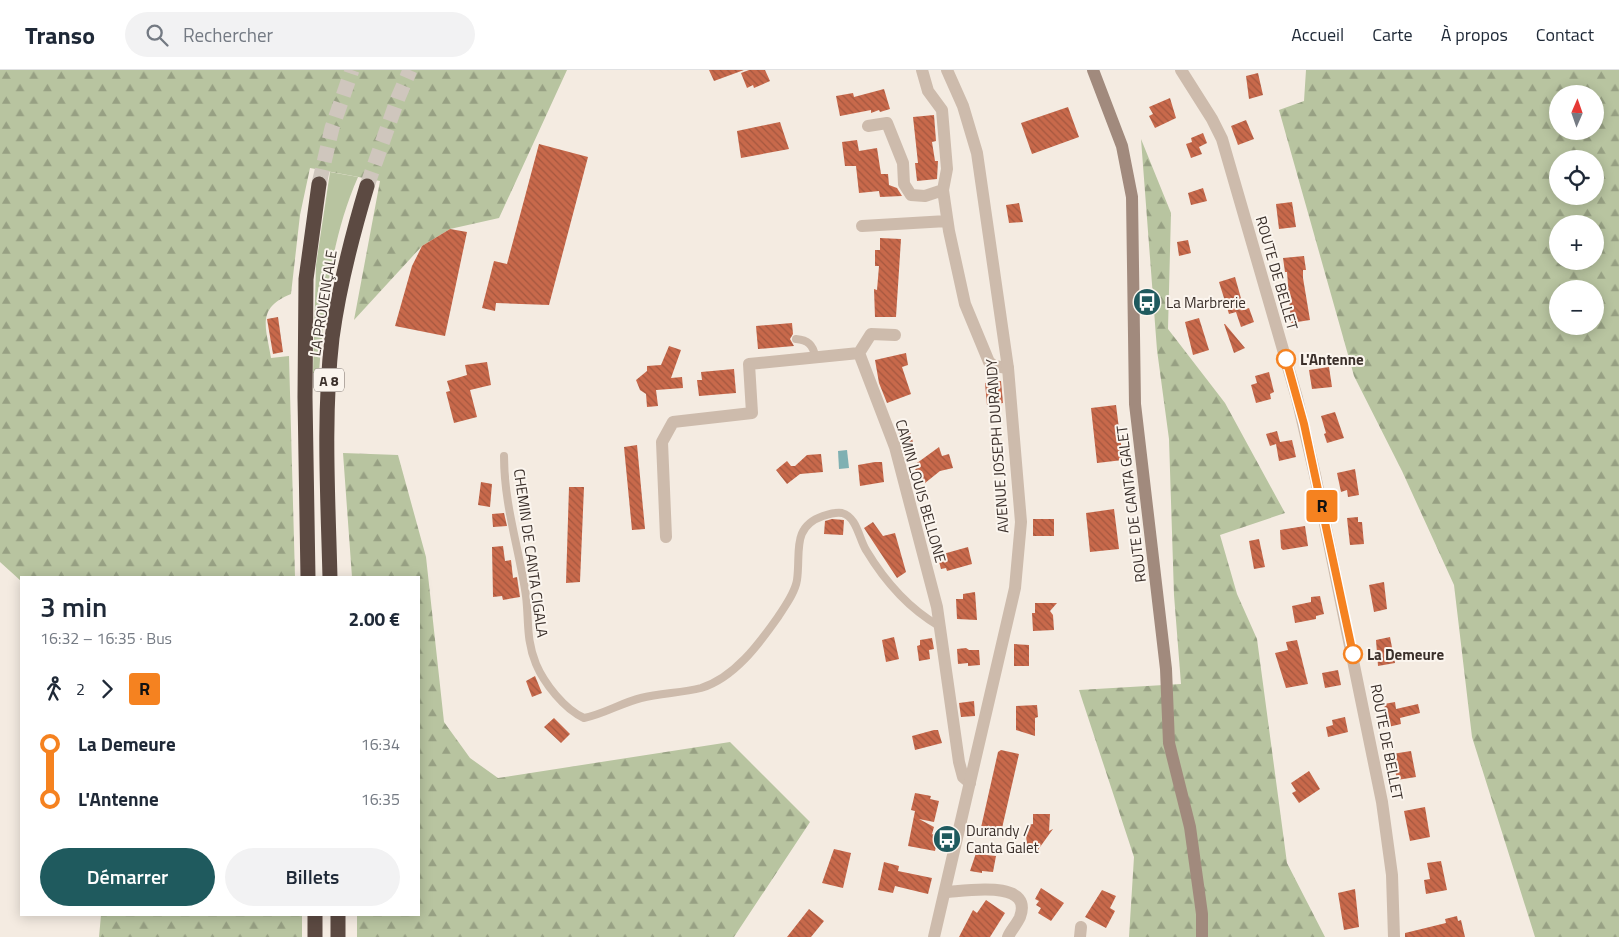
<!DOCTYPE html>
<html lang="fr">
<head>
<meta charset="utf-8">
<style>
	:root { --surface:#fff; --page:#f2f2f3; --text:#1f2937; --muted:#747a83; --line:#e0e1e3; --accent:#1f5a5e }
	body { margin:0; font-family:"Titillium Web",sans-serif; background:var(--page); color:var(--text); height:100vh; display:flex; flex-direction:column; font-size:19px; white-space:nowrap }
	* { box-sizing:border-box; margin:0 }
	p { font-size:16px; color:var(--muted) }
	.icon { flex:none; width:28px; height:28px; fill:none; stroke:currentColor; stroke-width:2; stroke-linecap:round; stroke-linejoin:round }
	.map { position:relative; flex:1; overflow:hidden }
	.details { position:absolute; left:20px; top:506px; width:400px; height:340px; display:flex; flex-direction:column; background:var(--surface); border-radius:0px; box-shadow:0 2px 12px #0003 }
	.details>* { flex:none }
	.badge { padding:0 10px; border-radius:4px; font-size:18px; line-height:32px }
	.needle { width:32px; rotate:2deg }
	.tools { position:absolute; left:1549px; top:15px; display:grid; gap:10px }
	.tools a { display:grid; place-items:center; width:55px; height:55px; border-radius:50%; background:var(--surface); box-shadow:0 2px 12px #0003; font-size:25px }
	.map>.badge { position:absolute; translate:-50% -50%; box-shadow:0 0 0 2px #fff }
	.legs { display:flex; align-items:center; gap:8px; height:55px; padding:0 20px; font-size:16px }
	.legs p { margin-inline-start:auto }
	.overview { display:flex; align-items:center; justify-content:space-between; height:85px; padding:0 20px }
	h1 { font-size:28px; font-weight:600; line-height:38px }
	.cta { display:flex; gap:10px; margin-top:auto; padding:10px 20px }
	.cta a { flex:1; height:58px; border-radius:30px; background:var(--accent); color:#fff; font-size:20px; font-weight:600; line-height:58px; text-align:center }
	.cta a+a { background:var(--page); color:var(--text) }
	ul { padding:0 20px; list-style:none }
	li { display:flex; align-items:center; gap:18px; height:55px; font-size:19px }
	li i { display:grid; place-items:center; width:8px; height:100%; margin:0 6px; background:currentColor }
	li i::after { content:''; width:12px; height:12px; margin:-6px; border:4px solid; border-radius:50%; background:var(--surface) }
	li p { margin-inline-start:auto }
	li:first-child i { background:linear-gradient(#0000 50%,currentColor 0) }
	li:last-child i { background:linear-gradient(currentColor 50%,#0000 0) }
	header { display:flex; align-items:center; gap:30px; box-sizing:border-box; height:70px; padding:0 25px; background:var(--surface); border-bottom:1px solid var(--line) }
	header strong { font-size:24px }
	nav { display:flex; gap:28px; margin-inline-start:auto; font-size:18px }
	.search { width:350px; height:45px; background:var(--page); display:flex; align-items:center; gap:12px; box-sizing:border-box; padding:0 18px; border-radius:28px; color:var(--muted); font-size:19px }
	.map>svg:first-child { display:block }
</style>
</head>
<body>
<header>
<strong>Transo</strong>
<div class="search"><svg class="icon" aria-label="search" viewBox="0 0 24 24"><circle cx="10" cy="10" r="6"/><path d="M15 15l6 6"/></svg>Rechercher</div>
<nav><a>Accueil</a><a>Carte</a><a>À propos</a><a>Contact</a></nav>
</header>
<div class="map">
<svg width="1619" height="867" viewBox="0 0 1619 867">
	<defs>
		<pattern id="forest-firs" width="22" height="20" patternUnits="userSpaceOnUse" patternTransform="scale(1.25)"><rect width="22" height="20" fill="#b8c4a0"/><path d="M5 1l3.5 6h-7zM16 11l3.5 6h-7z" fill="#97a083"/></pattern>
		<pattern id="building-back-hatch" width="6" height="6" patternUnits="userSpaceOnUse" patternTransform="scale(1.25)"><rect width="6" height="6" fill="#c8694b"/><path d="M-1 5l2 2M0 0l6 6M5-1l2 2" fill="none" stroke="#a4573f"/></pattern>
	</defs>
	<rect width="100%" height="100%" fill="#f4ebe1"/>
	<path fill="#b8c4a0" d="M330 102 358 107C331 168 324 237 319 303H313L316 195Z"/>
	<path fill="url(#forest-firs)" fill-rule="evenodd" d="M0 0H567L499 148 450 159 422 176 354 250 380 111 310 98 300 145 291 224C256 238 266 257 271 288L289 286 295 507 21 508V511L0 492Z
		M1306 0H1619V867H1535L1472 667 1454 515 1402 401 1354 306 1279 40 1304 31ZM1558 24H1595V61H1558ZM1558 89H1595V126H1558ZM1558 154H1595V191H1558ZM1558 219H1595V256H1558Z
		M1141 69 1171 143 1168 259 1225 333 1285 443 1220 465 1237 524 1257 569 1287 793 1325 867H1129L1134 787 1079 620 1181 614 1174 525 1169 369 1157 280Z
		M343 383 398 385 426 487 444 652 470 688 498 708 730 672 810 752 734 867H357V845H419V508L352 507Z
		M101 845H302V867H99Z"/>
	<path fill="#7fb0b2" d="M847 380 849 398 839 399 838 381Z"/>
	<path fill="url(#building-back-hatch)" d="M709 0H744L714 11Z
		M749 0H765L770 11 754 18 753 15 747 18 741 3Z
		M1258 3 1263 25 1249 29 1246 6Z
		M884 19 890 39 880 42 879 40 871 43V40L840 46 836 26 853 23 854 27Z
		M1170 28 1176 48 1155 58 1149 46 1153 44 1149 37Z
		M1068 37 1079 67 1032 84 1021 53Z
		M934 45 936 71 932 72 935 91H938L937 109 917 111 915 93H918L913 47Z
		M1246 50 1254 69 1238 75 1231 56Z
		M780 52 789 79 741 88 737 61Z
		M1203 63 1207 73 1199 77 1202 84 1191 88 1186 74 1192 72 1191 68Z
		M857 70 859 81 877 78 881 104H888L889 115 897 118 902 126 880 127 879 121 859 123 856 96H845L842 72Z
		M539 74 588 87 549 235 496 233 495 241 482 238 494 191 507 194Z
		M1203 118 1207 131 1191 135 1188 123Z
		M1292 132 1296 157 1279 159 1276 134Z
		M1019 133 1023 152 1009 153 1006 135Z
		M450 159 467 162 445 266 395 256 412 196 422 176Z
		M880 168 901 169 896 247H875L874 219 877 220 879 196H875V180H880Z
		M1188 170 1191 183 1179 186 1177 172Z
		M1304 186 1306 200H1303V208L1310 250 1291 253 1287 202H1285L1283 188Z
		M1235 207 1244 239 1240 241 1249 238 1254 252 1241 257 1236 242 1229 244 1219 212Z
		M278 247 283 282 273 284 267 249Z
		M1199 248 1209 280 1193 285 1185 252Z
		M792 253 793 264 790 269 794 276 758 279 756 256Z
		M1224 254H1225L1245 278 1234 283Z
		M669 276 681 280 671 308 682 307 683 318 656 320 658 336 647 337 646 324 640 320 636 310 647 301V296L661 295Z
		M906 283 908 295 902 297 911 324 887 333 879 313 875 290Z
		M487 292 491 315 470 320 477 347 454 353 446 322 450 321 447 311 467 305 465 295Z
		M1329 297 1332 317 1312 319 1309 300Z
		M734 299 736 323 699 326 697 310H702L701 302Z
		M1269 302 1274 322 1270 324 1271 329 1256 333 1251 315 1257 313 1255 306Z
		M1001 311 1003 333 987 335 985 313Z
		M1116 335 1123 390 1097 393 1091 338Z
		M1335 342 1344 368 1327 373 1324 364 1326 363 1321 346Z
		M909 359 913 372 903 375 899 362Z
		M1277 361 1280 372 1292 370 1296 387 1279 391 1276 374 1270 376 1266 364Z
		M637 375 645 459 632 460 624 377Z
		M939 377 942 386 949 384 953 398 940 401 925 413 915 399 920 396 917 393Z
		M821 384 823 402 800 404 787 414 776 400 787 391 791 396H795L807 385Z
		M875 392H882L884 412 860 416 858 395Z
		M1355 399 1359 425 1348 427 1347 420 1341 422 1337 403Z
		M481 412 492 414 490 437 478 435Z
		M569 417H584L580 512 566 513Z
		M1114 439 1119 479 1090 482 1086 443Z
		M504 443 507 456 493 457 492 444Z
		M1358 447V452H1362L1364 474 1350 475 1347 448Z
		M832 449 844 450 843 465 824 464 825 451Z
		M1033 449H1054V466H1033Z
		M873 452 883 466 895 463 906 502 897 508 864 458Z
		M1305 456 1308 476 1283 480 1281 478 1280 460Z
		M1259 469 1265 497 1254 499 1249 471Z
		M503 476 505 491 511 490 513 508 517 507 520 527 503 530 502 526 493 527 492 477Z
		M968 477 972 494 947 501 946 498 941 499 938 488 943 487V484Z
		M1384 512 1387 539 1374 542 1369 515Z
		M975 522 977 550 957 549 956 529H963V524Z
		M1320 526 1324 544 1316 546V549L1295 553 1292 536 1311 532V527Z
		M1035 533H1057L1050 541 1053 545 1054 560 1033 561 1032 543H1035Z
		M894 567 899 589 886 592 882 570Z
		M1390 567 1395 593 1378 596 1376 570Z
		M932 568 934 579 929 580 930 589 919 591 917 576 920 575V570Z
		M1297 570 1308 614 1286 618 1275 583 1288 580 1286 572Z
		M1014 574 1029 575V596H1014Z
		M966 578 969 580H979L980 595 968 596V593L958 594 957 579Z
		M1338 600 1341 615 1325 618 1322 603Z
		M535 606 542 623 532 627 526 611Z
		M974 631 975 646 961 647 959 633Z
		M1395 632 1396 639 1418 634 1420 643 1400 648 1401 654 1388 657 1384 634Z
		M1037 635 1038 647 1035 648V666L1016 660V636Z
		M1345 647 1348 662 1328 667 1326 657 1333 655 1332 650Z
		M554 648 570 664 561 673 544 657Z
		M934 660H938L942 673 915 680 912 666Z
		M1001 680 1019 684 1000 767 980 762 998 682Z
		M1411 681 1416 707 1397 710 1392 684Z
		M1309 701 1320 719 1299 733 1292 723 1296 721 1291 713Z
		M915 723 931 726 930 729 939 731 934 752 919 749 934 757 932 764 938 767 935 781 908 776 915 741 911 740Z
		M1425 737 1430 767 1410 771 1404 741Z
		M1033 744H1050L1049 761 1053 759 1035 784 1027 776 1026 765 1023 762 1028 755 1033 754Z
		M834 779 851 783 843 818 822 813Z
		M977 780 986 785 996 786 993 802 982 801V803L970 801Z
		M1441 791 1447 820 1426 824 1424 810 1430 809 1427 793Z
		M884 792 899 796 898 801 932 808 928 824 895 816 893 823 878 820Z
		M1041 818 1064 833 1051 851 1038 843 1041 838 1036 835 1039 831 1035 829Z
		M1355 819 1359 857 1344 860 1338 823Z
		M1102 820 1116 826 1110 838 1115 841 1106 858 1085 847Z
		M986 830 1005 843 990 867H959L973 840 977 843Z
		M809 839 824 851 811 867H787Z
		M1457 846 1458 851 1461 850 1465 867H1405V863L1446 853 1445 849Z"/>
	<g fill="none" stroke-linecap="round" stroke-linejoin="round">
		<path stroke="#cfc6bd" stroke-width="15" stroke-dasharray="15 8" stroke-linecap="butt" d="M319 114 332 58 352 0
			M367 116 398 28 410 0"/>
		<path stroke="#cdbbac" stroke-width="8" d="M796 269C808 270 813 275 815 286
			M504 386C504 435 519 478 526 526 529 551 526 570 536 594 544 613 564 639 584 648 604 644 621 633 641 628 661 623 682 623 701 618 734 608 759 574 778 547 785 536 795 523 797 510 801 483 791 457 823 446 829 444 836 442 842 443 857 447 859 469 866 480 884 510 908 538 939 556"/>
		<path stroke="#cdbbac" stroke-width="12" d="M922 0 928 21 942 40 947 99 943 120 949 161 965 234 989 292 994 296 1008 298
			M868 56 887 53 903 93 904 114 911 125 925 126 943 120
			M862 156 947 151
			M859 283 871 264 895 265
			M666 467 662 372 673 352 752 343 749 294 859 283 895 377 937 537 959 692 963 707 970 713
			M946 822C965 821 1034 809 1020 847 1017 854 1011 860 1008 867
			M1080 867 1081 857"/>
		<path stroke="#cdbbac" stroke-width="12" d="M1181 0 1212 49 1222 69 1297 328 1315 405 1382 732 1392 805 1394 867
			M934 867 1015 518 1021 452 1008 298 977 83 963 36 947 0"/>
		<path stroke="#a18a7d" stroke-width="12" d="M1093 0 1122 76 1132 127 1135 334 1166 599 1169 673 1190 757 1202 844V867"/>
		<path stroke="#5c4a42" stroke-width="15" d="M308 508 305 327 306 209 319 114
			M330 508C328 428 323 347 332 268 339 216 352 166 367 116
			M315 867V845
			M338 867V845"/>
	</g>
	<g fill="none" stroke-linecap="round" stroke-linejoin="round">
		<defs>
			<path id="line-1" d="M1286 289 1304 354 1353 584"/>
		</defs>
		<use href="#line-1" stroke="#fff" stroke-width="11"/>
		<use href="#line-1" stroke="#f58220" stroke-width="8"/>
	</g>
	<defs>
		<symbol id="bus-disc" viewBox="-11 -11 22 22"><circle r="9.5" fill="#1f5a5e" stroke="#fbf5ee"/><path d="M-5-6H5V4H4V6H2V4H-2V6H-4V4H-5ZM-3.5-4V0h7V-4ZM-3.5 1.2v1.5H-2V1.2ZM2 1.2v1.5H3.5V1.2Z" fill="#fff"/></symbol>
	</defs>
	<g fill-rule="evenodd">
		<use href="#bus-disc" x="1131" y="216" width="32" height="32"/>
		<use href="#bus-disc" x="931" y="753" width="32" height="32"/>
	</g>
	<g fill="#fff" stroke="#f58220" stroke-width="2.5">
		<circle cx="1286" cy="289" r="9"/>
		<circle cx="1353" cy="584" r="9"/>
	</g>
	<g text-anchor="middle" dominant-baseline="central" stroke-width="4" stroke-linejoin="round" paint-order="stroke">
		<rect fill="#fbf5ee" stroke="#756b66" stroke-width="1" x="314" y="298.5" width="30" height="23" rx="4"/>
		<g font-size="14" font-weight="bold" fill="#3b302b">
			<text x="329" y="310">A 8</text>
		</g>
		<g font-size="15" fill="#3b302b" stroke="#fbf5ee">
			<text transform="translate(1277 203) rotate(74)">ROUTE DE BELLET</text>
			<text transform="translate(323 233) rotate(-81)">LA PROVENÇALE</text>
			<text transform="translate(997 376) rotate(-94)">AVENUE JOSEPH DURANDY</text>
			<text transform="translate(921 421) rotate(74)">CAMIN LOUIS BELLONE</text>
			<text transform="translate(1131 434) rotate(-97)">ROUTE DE CANTA GALET</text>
			<text transform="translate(531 483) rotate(82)">CHEMIN DE CANTA CIGALA</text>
			<text transform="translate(1387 672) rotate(79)">ROUTE DE BELLET</text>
		</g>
		<g font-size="15" fill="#3b302b" stroke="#fbf5ee" text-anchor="start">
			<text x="1166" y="232">La Marbrerie</text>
			<text x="966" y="760">Durandy /<tspan x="966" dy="17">Canta Galet</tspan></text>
		</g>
		<g font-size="15" font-weight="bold" fill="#3b302b" stroke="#fbf5ee" text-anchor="start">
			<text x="1300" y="289">L'Antenne</text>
			<text x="1367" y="584">La Demeure</text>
		</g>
	</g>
</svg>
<div class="tools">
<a><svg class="needle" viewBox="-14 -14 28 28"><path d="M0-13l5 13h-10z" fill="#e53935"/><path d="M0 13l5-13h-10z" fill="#747a83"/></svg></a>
<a><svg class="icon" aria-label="locate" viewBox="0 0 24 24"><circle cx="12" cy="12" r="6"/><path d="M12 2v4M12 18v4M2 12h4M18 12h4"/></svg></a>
<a>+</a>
<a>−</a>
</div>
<b class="badge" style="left:1322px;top:436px;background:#f58220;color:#111">R</b>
<section class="details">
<div class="overview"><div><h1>3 min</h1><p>16:32 – 16:35 · Bus</p></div><b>2.00 €</b></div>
<div class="legs"><svg class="icon" aria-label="walk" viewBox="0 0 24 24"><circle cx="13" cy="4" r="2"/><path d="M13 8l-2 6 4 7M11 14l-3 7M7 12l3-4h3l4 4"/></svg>2<svg class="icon" aria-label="forward" viewBox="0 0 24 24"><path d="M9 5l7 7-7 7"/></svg><b class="badge" style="background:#f58220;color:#111">R</b></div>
<ul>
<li><i style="color:#f58220"></i><b>La Demeure</b><p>16:34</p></li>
<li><i style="color:#f58220"></i><b>L'Antenne</b><p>16:35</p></li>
</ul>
<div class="cta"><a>Démarrer</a><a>Billets</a></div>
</section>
</div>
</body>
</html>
